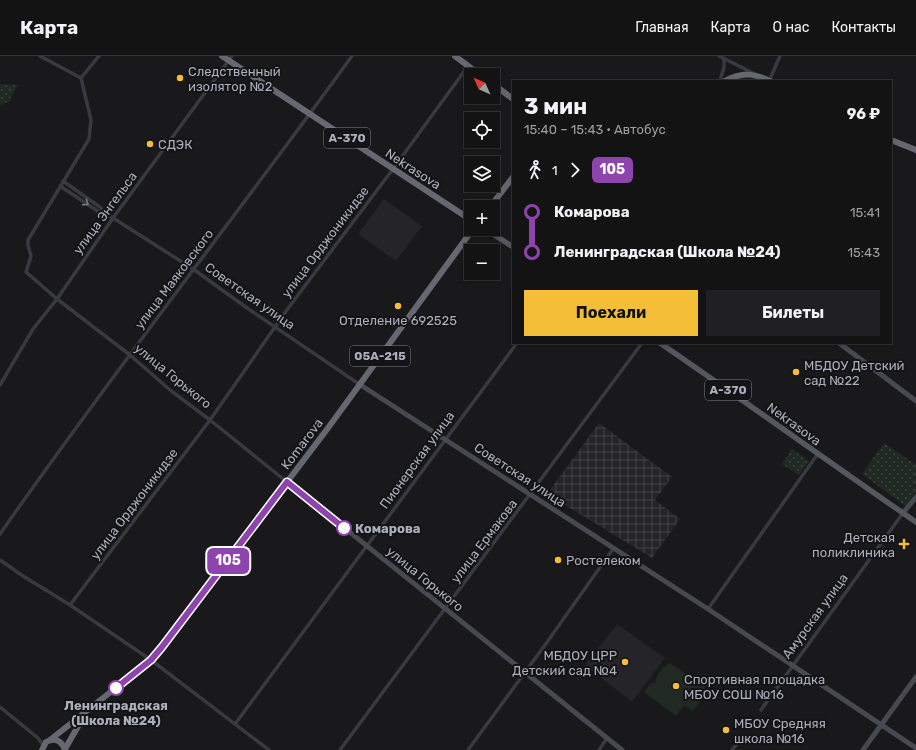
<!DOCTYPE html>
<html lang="ru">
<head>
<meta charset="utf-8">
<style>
	:root { --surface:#131314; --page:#202022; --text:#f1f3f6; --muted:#9d9ea0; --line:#323234; --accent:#f4be37 }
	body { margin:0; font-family:Rubik,sans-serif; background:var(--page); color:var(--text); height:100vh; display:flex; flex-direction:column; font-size:15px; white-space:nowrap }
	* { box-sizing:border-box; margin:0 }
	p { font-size:13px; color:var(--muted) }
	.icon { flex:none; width:22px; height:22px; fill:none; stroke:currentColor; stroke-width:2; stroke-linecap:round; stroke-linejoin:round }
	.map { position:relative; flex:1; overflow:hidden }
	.drawer { position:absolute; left:512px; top:24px; width:380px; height:264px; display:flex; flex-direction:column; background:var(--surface); border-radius:0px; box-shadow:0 2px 6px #0003,0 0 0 1px var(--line) }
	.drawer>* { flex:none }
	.badge { padding:0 8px; border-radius:6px; font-size:14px; line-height:26px }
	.needle { width:26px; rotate:315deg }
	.fabs { position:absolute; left:464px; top:12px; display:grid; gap:8px }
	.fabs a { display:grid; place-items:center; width:36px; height:36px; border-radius:0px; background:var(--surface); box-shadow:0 2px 6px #0003,0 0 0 1px var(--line); font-size:20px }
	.map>.badge { position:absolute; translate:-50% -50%; box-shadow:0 0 0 2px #fff }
	.legs { display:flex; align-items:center; gap:6px; height:44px; padding:0 12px; font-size:13px }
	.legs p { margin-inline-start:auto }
	.summary { display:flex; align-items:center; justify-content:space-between; height:68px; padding:0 12px }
	h1 { font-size:22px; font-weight:700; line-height:30px }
	.primary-button { display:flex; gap:8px; margin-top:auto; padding:8px 12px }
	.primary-button a { flex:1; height:46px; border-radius:0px; background:var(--accent); color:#111; font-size:16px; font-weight:700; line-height:46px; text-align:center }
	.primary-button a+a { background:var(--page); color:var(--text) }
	ul { padding:0 12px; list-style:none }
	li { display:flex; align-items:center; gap:14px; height:40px; font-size:15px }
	li i { display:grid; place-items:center; width:6px; height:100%; margin:0 5px; background:currentColor }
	li i::after { content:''; width:10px; height:10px; margin:-5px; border:3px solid; border-radius:50%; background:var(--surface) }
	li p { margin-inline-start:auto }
	li:first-child i { background:linear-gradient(#0000 50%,currentColor 0) }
	li:last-child i { background:linear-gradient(currentColor 50%,#0000 0) }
	header { display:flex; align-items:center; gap:24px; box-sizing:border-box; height:56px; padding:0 20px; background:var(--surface); border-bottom:1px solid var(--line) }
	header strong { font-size:19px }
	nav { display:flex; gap:22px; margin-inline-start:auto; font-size:14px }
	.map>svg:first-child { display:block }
</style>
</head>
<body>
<header>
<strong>Карта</strong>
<nav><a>Главная</a><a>Карта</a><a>О нас</a><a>Контакты</a></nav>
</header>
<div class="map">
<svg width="916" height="694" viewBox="0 0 916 694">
	<defs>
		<pattern id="industrial-grid" width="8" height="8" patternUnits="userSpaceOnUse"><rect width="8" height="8" fill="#252428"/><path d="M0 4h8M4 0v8" fill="none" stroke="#424145"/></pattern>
		<pattern id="green-dots" width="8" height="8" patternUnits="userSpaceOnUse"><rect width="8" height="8" fill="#202922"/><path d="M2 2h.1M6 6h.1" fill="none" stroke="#3e4640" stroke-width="1.8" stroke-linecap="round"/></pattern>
	</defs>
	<rect width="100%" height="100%" fill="#19191b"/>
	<path fill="#252428" d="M384 143 422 170 396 205 358 178Z
		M617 568 665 602 632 646 585 609Z"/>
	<path fill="url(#industrial-grid)" d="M599 367 672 421 655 444 680 463 652 502 547 438Z"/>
	<path fill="url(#green-dots)" d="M0 28 18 29 9 45 0 50Z
		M884 387 916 409V436L905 450 862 418Z
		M792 393 809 405 799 419 782 408Z"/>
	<path fill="#202922" d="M670 607 709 634 693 655 684 649 676 660 644 636 651 627H655C656 619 663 610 670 607Z"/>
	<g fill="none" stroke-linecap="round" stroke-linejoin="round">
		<path stroke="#393a40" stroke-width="3.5" d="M40 0 81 22
			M719 0 755 18
			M81 22 91 64 89 83 28 184V189L31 200 26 216 57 243 130 299 170 334 210 364 287 426
			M81 22 99 0
			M720 25 724 11V2
			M769 25 780 0
			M63 125 97 149 113 162 193 213 247 252 359 328
			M60 130 102 158 110 161
			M0 329 33 273 57 243 113 162 232 0
			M0 478C113 316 236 160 352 0
			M0 504 23 520 70 549 151 604 269 694
			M70 549 210 364 289 251 393 113 468 10
			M708 553 817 399
			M0 651 38 682 43 689
			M761 654 903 457
			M235 668 517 287
			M340 694 642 287
			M468 694 545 589 613 493
			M599 694 607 682
			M732 694 742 681"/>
		<path stroke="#474950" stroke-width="5" d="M839 287 916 345
			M359 328 708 553 916 692
			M287 426 622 694
			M903 457 916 441
			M863 694 916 621"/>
		<path stroke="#55575f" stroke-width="5.5" d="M485 173 513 191
			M660 287C746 346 830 407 916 466"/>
		<path stroke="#656871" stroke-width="6" d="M222 0 471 164
			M455 0 480 19
			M725 25C742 16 753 17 770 25
			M493 28 513 43
			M891 84 916 94
			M490 151 513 121
			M50 684 151 604 162 591 328 372 473 173
			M65 693 84 660
			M42 694 46 686C55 681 62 685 65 694"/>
	</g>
	<defs><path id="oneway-chevron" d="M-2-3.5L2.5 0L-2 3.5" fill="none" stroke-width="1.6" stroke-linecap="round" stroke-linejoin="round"/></defs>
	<use stroke="#787a84" href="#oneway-chevron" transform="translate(86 147) rotate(34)"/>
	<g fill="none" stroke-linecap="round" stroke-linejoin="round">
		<defs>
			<path id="line-1" d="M116 632 151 604 162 591 287 426 344 472"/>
		</defs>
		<use href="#line-1" stroke="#fff" stroke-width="9"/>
		<use href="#line-1" stroke="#8e44ad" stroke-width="6"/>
	</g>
	<g fill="#f4be37" stroke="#141316" stroke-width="1.5">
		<circle cx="180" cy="22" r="4"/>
		<circle cx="150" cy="88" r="4"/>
		<circle cx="398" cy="250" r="4"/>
		<circle cx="796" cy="316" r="4"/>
		<path d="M902 482h4v4h4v4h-4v4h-4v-4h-4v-4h4z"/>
		<circle cx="558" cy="504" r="4"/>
		<circle cx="625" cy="606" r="4"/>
		<circle cx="676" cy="630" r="4"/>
		<circle cx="726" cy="674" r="4"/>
	</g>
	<g fill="#fff" stroke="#8e44ad" stroke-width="2">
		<circle cx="344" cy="472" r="7"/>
		<circle cx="116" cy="632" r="7"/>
	</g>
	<g text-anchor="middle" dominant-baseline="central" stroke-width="4" stroke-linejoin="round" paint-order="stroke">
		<g fill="#141316" stroke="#7e808a" stroke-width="1">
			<rect x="324" y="72" width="46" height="20" rx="3"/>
			<rect x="350" y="290" width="60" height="20" rx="3"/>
			<rect x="705" y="324" width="46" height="20" rx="3"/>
		</g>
		<g font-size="12" font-weight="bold" fill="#abafbb">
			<text x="347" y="82">А-370</text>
			<text x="380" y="300">05А-215</text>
			<text x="728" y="334">А-370</text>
		</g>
		<g font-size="13" fill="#abafbb" stroke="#141316" text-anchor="start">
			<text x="188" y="15">Следственный<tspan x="188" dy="15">изолятор №2</tspan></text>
			<text x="158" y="88">СДЭК</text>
			<text x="398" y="264" text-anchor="middle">Отделение 692525</text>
			<text x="804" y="309">МБДОУ Детский<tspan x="804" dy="15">сад №22</tspan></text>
			<text x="895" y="481" text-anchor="end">Детская<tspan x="895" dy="15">поликлиника</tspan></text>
			<text x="566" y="504">Ростелеком</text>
			<text x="617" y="599" text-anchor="end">МБДОУ ЦРР<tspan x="617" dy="15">Детский сад №4</tspan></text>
			<text x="684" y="623">Спортивная площадка<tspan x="684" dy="15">МБОУ СОШ №16</tspan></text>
			<text x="734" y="667">МБОУ Средняя<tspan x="734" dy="15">школа №16</tspan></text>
		</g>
		<g font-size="13" fill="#abafbb" stroke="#141316">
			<text transform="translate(413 113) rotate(33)">Nekrasova</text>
			<text transform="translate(105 157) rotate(-54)">улица Энгельса</text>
			<text transform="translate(325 186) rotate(-53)">улица Орджоникидзе</text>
			<text transform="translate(174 223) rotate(-53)">улица Маяковского</text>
			<text transform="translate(250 240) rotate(35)">Советская улица</text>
			<text transform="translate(173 320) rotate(39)">улица Горького</text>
			<text transform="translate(794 368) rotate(36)">Nekrasova</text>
			<text transform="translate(302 388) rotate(-53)">Komarova</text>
			<text transform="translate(417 404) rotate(-54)">Пионерская улица</text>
			<text transform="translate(520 419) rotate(33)">Советская улица</text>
			<text transform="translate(134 448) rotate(-53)">улица Орджоникидзе</text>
			<text transform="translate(484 485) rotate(-53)">улица Ермакова</text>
			<text transform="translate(425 523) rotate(39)">улица Горького</text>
			<text transform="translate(815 560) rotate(-54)">Амурская улица</text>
		</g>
		<g font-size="13" font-weight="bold" fill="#abafbb" stroke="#141316" text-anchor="start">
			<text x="355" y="472">Комарова</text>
			<text x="116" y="649" text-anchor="middle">Ленинградская<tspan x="116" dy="15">(Школа №24)</tspan></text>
		</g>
	</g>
</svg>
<div class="fabs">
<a><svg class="needle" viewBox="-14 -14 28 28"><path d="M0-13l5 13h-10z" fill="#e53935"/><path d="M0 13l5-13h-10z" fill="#9d9ea0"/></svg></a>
<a><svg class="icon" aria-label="locate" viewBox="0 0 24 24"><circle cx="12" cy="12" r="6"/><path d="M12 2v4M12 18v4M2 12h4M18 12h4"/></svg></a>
<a><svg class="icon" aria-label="layers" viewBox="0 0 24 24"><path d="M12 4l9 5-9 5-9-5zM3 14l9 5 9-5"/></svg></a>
<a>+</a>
<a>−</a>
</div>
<b class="badge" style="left:228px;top:505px;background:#8e44ad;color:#fff">105</b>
<section class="drawer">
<div class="summary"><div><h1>3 мин</h1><p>15:40 – 15:43 · Автобус</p></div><b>96 ₽</b></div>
<div class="legs"><svg class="icon" aria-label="walk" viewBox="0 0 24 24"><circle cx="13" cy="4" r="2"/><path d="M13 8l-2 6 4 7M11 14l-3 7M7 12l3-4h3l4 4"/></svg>1<svg class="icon" aria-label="forward" viewBox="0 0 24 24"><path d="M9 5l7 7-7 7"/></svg><b class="badge" style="background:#8e44ad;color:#fff">105</b></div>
<ul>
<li><i style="color:#8e44ad"></i><b>Комарова</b><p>15:41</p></li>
<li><i style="color:#8e44ad"></i><b>Ленинградская (Школа №24)</b><p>15:43</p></li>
</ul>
<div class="primary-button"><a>Поехали</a><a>Билеты</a></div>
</section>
</div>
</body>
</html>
